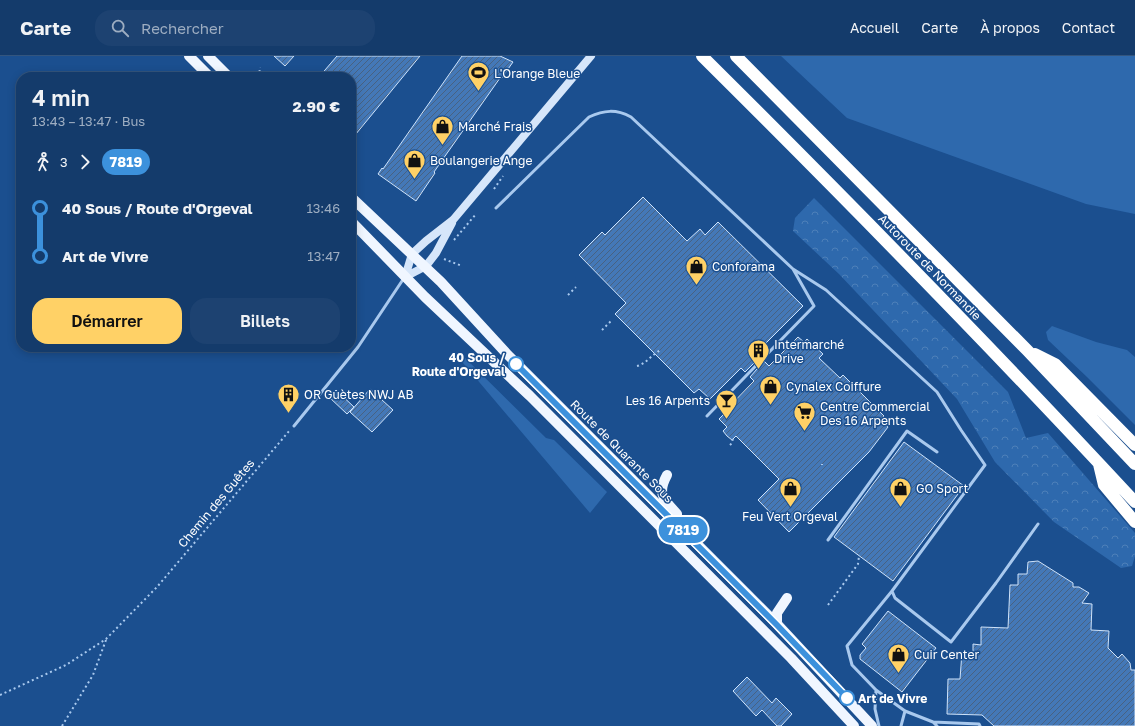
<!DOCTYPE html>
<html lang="fr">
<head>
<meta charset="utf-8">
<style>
	:root { --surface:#143b6b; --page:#1d4271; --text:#f1f3f6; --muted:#9dadc1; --line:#33557e; --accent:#ffd166 }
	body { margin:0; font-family:"Golos Text",sans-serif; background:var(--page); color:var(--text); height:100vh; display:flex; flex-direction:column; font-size:15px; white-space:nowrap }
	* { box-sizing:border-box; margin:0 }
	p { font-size:13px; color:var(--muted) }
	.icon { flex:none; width:22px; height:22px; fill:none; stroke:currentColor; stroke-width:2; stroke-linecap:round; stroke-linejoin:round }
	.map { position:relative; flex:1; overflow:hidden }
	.sheet { position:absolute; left:16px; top:16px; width:340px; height:280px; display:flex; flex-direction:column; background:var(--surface); border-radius:16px; box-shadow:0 2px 10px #0003,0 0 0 1px var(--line) }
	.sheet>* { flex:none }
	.badge { padding:0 8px; border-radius:13px; font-size:14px; line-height:26px }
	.map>.badge { position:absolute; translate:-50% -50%; box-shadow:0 0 0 2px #fff }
	.legs { display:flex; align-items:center; gap:6px; height:44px; padding:0 16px; font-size:13px }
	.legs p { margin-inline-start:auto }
	.head { display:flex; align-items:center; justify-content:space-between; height:68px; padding:0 16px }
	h1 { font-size:22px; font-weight:600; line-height:30px }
	.action { display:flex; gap:8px; margin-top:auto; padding:8px 16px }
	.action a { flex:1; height:46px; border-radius:16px; background:var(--accent); color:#111; font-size:16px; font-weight:600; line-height:46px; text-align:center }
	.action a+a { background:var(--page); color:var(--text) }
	ul { padding:0 16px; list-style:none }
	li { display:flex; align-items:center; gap:14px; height:48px; font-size:15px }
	li i { display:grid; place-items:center; width:6px; height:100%; margin:0 5px; background:currentColor }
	li i::after { content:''; width:10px; height:10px; margin:-5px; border:3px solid; border-radius:50%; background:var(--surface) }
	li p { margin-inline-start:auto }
	li:first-child i { background:linear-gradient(#0000 50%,currentColor 0) }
	li:last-child i { background:linear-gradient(currentColor 50%,#0000 0) }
	header { display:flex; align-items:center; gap:24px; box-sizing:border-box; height:56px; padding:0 20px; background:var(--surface); border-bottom:1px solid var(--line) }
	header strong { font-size:19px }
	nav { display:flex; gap:22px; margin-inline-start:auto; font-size:14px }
	.search { width:280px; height:36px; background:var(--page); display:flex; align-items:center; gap:10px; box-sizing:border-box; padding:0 14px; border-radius:16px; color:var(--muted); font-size:15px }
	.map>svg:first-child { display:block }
</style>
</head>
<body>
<header>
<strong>Carte</strong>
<div class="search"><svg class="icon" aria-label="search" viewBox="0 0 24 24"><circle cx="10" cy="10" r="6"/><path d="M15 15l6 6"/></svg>Rechercher</div>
<nav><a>Accueil</a><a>Carte</a><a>À propos</a><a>Contact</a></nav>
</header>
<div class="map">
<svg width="1135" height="670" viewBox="0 0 1135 670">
	<defs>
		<pattern id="forest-crowns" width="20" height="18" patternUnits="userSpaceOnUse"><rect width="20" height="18" fill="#2e69ad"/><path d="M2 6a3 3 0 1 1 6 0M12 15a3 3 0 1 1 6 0" fill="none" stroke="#4d80b9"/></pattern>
		<pattern id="building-hatch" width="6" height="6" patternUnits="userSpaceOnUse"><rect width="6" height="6" fill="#4478b7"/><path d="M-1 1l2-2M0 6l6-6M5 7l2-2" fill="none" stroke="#486282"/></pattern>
	</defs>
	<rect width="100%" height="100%" fill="#1b4f8f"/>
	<path fill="#2e69ad" d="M781 0H1135V158L1086 148 847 62Z
		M1052 270 1096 286 1127 294 1135 301V369L1087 321 1048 284 1046 276Z
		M461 298 546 382 554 384 607 436 590 457 458 301Z"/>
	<path fill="url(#forest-crowns)" d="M814 142 1008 336 1026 382 1048 377 1135 477V500L1132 510 1121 512 1054 466 995 406 957 343 839 218 793 175 795 162Z"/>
	<path fill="url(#building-hatch)" stroke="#cfe3fa" d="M274 0H294L285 10Z
		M337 0H420L351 84V21H319Z
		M462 0H500L513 6 501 23 500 22 443 103 434 116 435 117 416 145 378 118 382 112 383 113Z
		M643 141 687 185 700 173 705 179 718 166 803 250 756 297 760 301 745 316 741 312 710 343 699 333 694 337 615 258 626 247 579 199 602 176 605 179Z
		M798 281 804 286 807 283 823 298 819 302 840 322 843 319 884 360 881 363 888 371 869 396 789 476 758 444 779 423 736 380 732 384 727 380 723 375 727 371 719 363 725 357 724 356 754 325 750 321 764 305 769 310Z
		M370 333 393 354 372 376 350 356Z
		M336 334 354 351 347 358 329 341Z
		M904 386 964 430 893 525 834 481Z
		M1038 505 1073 527V531H1079L1089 537 1082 547 1092 548 1091 574 1109 575 1108 592 1118 602 1122 598 1130 607 1131 614H1135V670H994L982 659 947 658 948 623H960L962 596H973V588L981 589V571L1008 572 1010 529H1018V518H1027L1028 506Z
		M888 555 936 592 902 636 860 603V599L866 592 862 588Z
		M747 621 772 647 776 642 792 658 781 670H777L762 654 756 660 733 635Z"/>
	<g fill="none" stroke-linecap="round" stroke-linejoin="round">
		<path stroke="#a9c9ee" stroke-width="2" stroke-dasharray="2 3" stroke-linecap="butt" d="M259 21 260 11
			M285 21 288 18 291 21
			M494 133 503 120
			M454 184 476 158
			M444 203 462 210
			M568 239 576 231
			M602 274 611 265
			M637 310C646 308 652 298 661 294
			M730 389 732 387 733 382
			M822 408V409
			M828 549 858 508 859 500
			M0 639 66 609 106 583 157 531 290 374
			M62 670 93 619 106 584"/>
		<path stroke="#a9c9ee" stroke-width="3" d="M496 152 589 61C604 54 616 53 631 61L793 213 814 250 707 360
			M793 213 826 234 937 336 961 374 985 409 892 535 847 590 852 609 876 634 905 655 933 666 937 670
			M294 370 358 291 404 222
			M828 484 907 375 937 396
			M892 535 895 542 951 586 996 527 1038 468
			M876 634 875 653 879 670
			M933 666 979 668 980 670
			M901 670 905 655"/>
		<path stroke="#d6e6fa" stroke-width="8" d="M405 221 412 198 426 185 453 164 591 0
			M405 221 426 210 436 197 452 167"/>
		<path stroke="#f0f6ff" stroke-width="10" d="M189 0 210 21
			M208 0 229 21
			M351 141 441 226 507 298 777 568 872 670
			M351 165 425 241 530 340 791 602 854 670
			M667 419C656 439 665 444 677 458L674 465
			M777 568V557L787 542"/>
		<path stroke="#fff" stroke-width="12" d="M702 0C849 146 994 294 1135 446
			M736 0 1027 294 1135 408
			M1035 298 1055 308 1135 389
			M1099 408 1104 429 1135 466"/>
	</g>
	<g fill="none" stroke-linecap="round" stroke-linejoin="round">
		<defs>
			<path id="line-1" d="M516 308 776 568 847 642"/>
		</defs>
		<use href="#line-1" stroke="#fff" stroke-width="9"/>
		<use href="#line-1" stroke="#3c91dc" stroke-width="6"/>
	</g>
	<defs>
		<symbol id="stadium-pin" viewBox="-11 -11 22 30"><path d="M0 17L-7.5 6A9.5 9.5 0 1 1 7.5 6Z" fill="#ffd166" stroke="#1b4f8f"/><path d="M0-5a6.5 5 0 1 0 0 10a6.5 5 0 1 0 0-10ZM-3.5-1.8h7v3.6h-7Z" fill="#111"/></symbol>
		<symbol id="shop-pin" viewBox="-11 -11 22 30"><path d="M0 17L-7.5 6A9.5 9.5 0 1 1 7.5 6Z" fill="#ffd166" stroke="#1b4f8f"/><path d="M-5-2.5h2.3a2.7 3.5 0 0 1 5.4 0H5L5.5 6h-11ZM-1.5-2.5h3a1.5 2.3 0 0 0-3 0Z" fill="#111"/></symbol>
		<symbol id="building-pin" viewBox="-11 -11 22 30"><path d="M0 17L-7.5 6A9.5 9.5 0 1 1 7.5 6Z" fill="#ffd166" stroke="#1b4f8f"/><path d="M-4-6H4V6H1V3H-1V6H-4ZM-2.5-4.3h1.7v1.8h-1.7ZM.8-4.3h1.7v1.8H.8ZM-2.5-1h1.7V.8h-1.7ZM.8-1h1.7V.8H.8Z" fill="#111"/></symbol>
		<symbol id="bar-pin" viewBox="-11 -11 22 30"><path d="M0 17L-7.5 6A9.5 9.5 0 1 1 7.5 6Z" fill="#ffd166" stroke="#1b4f8f"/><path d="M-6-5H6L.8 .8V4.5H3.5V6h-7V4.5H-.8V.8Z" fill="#111"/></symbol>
		<symbol id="supermarket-pin" viewBox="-11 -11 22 30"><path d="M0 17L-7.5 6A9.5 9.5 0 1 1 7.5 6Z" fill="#ffd166" stroke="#1b4f8f"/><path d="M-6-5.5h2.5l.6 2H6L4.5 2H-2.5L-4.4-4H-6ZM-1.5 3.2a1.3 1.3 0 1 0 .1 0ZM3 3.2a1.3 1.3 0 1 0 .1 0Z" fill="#111"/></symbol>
	</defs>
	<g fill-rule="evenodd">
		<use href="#stadium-pin" x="466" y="4" width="25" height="34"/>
		<use href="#shop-pin" x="430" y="58" width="25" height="34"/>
		<use href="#shop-pin" x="402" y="92" width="25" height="34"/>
		<use href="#shop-pin" x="684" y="198" width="25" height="34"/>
		<use href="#building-pin" x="746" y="282" width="25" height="34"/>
		<use href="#shop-pin" x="758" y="318" width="25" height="34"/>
		<use href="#building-pin" x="276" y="326" width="25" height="34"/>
		<use href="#bar-pin" x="714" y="332" width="25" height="34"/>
		<use href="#supermarket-pin" x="792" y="344" width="25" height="34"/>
		<use href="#shop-pin" x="888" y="420" width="25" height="34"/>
		<use href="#shop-pin" x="778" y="420" width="25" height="34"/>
		<use href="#shop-pin" x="886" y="586" width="25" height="34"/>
	</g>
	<g fill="#fff" stroke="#3c91dc" stroke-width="2">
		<circle cx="516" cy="308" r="7"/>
		<circle cx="847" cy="642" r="7"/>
	</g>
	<g text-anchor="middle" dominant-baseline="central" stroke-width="3" stroke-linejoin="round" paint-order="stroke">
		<g font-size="12" fill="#fff" stroke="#1b4f8f" text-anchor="start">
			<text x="494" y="17">L'Orange Bleue</text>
			<text x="458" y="70">Marché Frais</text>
			<text x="430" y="104">Boulangerie Ange</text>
			<text x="712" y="210">Conforama</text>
			<text x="774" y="288">Intermarché<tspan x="774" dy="14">Drive</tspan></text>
			<text x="786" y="330">Cynalex Coiffure</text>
			<text x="304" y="338">OR Guètes NWJ AB</text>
			<text x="710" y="344" text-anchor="end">Les 16 Arpents</text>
			<text x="820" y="350">Centre Commercial<tspan x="820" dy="14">Des 16 Arpents</tspan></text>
			<text x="916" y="432">GO Sport</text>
			<text x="790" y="460" text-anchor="middle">Feu Vert Orgeval</text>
			<text x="914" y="598">Cuir Center</text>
		</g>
		<g font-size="12" fill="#fff" stroke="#1b4f8f">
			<text transform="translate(930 211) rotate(46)">Autoroute de Normandie</text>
			<text transform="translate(622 395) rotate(45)">Route de Quarante Sous</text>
			<text transform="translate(216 447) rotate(-50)">Chemin des Guêtes</text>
		</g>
		<g font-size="12" font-weight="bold" fill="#fff" stroke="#1b4f8f" text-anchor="end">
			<text x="505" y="301">40 Sous /<tspan x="505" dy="14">Route d'Orgeval</tspan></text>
			<text x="858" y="642" text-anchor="start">Art de Vivre</text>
		</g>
	</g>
</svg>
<b class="badge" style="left:683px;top:474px;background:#3c91dc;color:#fff">7819</b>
<section class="sheet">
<div class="head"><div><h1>4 min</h1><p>13:43 – 13:47 · Bus</p></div><b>2.90 €</b></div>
<div class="legs"><svg class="icon" aria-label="walk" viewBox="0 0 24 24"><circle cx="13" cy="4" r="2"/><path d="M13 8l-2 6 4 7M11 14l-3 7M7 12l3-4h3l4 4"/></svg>3<svg class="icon" aria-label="forward" viewBox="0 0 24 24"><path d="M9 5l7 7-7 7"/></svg><b class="badge" style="background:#3c91dc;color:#fff">7819</b></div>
<ul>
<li><i style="color:#3c91dc"></i><b>40 Sous / Route d'Orgeval</b><p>13:46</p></li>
<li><i style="color:#3c91dc"></i><b>Art de Vivre</b><p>13:47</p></li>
</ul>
<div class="action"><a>Démarrer</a><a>Billets</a></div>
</section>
</div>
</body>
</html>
